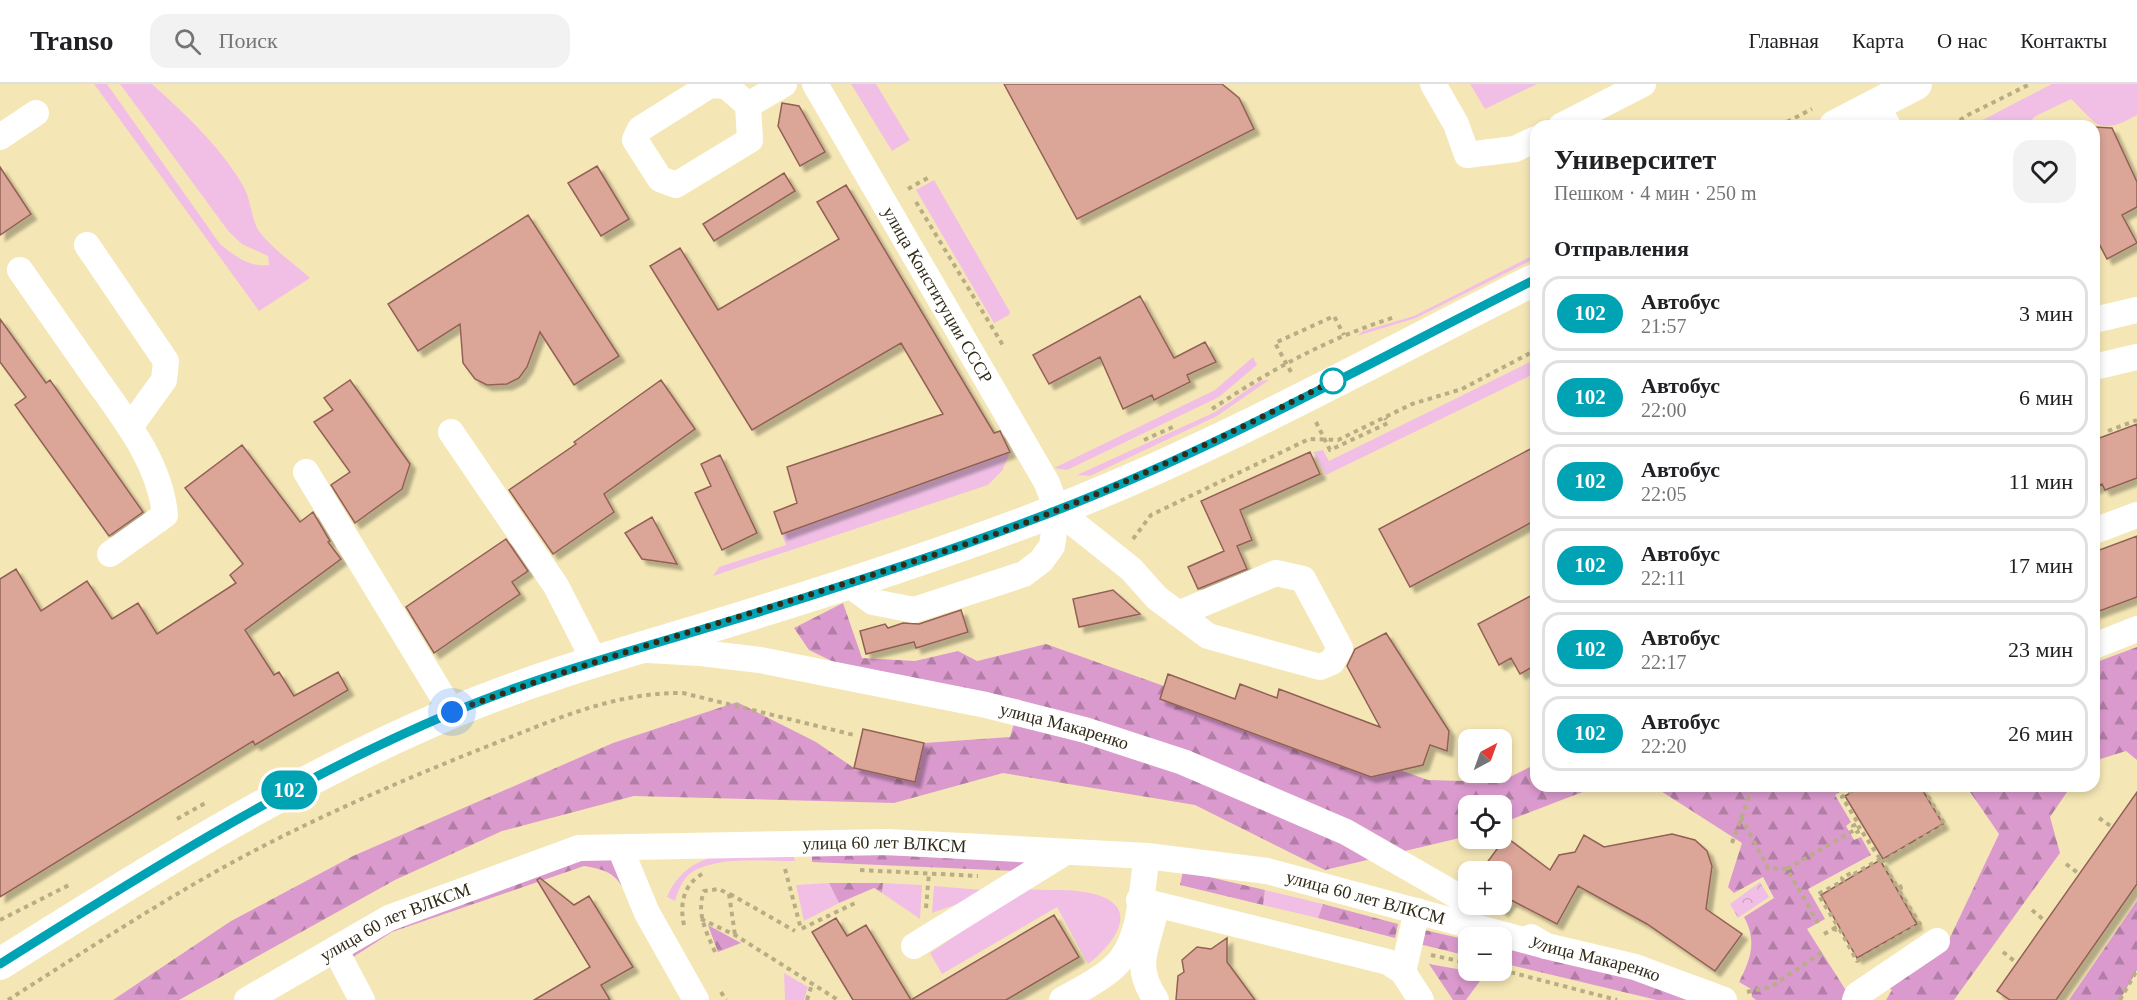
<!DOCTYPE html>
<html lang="ru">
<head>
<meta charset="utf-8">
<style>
	:root { --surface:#fff; --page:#f2f2f2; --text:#202124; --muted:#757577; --line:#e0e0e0 }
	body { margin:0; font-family:"Times New Roman",serif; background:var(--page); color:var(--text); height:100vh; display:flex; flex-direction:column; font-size:22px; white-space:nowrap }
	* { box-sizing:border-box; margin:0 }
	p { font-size:20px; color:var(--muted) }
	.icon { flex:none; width:33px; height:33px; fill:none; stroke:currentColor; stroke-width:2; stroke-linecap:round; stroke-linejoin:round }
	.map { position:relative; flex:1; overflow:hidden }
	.details { position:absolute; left:1530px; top:36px; width:570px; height:672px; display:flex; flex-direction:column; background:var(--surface); border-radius:18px; box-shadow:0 3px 9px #0003 }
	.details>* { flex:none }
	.badge { padding:0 12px; border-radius:20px; font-size:21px; line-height:39px }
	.needle { width:39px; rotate:41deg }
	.fabs { position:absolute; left:1458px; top:645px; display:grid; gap:12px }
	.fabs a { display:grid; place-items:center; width:54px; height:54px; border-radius:12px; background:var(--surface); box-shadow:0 3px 9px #0003; font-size:30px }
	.you { position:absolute; width:30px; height:30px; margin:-15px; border:4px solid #fff; border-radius:50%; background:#1a73e8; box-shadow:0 0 0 9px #1a73e833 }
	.map>.badge { position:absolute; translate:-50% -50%; box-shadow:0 0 0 3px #fff }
	h2 { padding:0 24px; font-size:22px; line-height:54px }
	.round { display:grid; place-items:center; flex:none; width:63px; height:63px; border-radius:18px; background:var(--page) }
	.overview { display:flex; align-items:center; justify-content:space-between; height:102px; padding:0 24px }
	h1 { font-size:28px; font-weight:700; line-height:45px }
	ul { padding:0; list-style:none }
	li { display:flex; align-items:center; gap:18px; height:75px; margin:0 12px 9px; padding:0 12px; border:3px solid var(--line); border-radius:18px }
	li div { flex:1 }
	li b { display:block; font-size:22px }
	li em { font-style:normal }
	li .badge { min-width:66px; font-weight:700; text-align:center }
	header { display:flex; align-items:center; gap:36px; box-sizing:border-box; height:84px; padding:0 30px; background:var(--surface); border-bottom:2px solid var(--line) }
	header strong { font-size:28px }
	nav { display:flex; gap:33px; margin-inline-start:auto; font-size:21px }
	.search { width:420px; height:54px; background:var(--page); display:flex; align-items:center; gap:15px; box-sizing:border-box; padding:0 21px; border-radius:18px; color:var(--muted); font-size:22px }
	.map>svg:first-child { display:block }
</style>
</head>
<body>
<header>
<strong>Transo</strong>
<div class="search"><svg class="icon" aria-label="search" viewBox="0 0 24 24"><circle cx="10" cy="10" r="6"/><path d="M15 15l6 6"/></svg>Поиск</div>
<nav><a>Главная</a><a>Карта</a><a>О нас</a><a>Контакты</a></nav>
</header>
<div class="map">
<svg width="2137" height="916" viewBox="0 0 2137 916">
	<defs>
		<pattern id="forest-firs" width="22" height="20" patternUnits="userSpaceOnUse" patternTransform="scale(1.5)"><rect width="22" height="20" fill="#db9ace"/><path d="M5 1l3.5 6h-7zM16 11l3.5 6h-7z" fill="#b27ea6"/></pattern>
		<pattern id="park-crowns" width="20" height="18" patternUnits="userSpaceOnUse" patternTransform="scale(1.5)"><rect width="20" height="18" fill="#f1bfe6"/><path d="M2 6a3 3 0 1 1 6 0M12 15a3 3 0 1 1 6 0" fill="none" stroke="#cfa4c5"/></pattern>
		<filter id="shadow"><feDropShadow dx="5.5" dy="5.5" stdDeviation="1.5" flood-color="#0004"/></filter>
	</defs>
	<rect width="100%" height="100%" fill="#f5e7b5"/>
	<path fill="#f1bfe6" d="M94 0H107L220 160C234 171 249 184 269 181L268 172 242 160 229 148 120 0H152C185 30 219 61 242 100 250 113 250 125 255 139 260 156 296 181 310 194L259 227Z
		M851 0H876L910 56 892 67Z
		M1470 0H1537L1485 25Z
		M2052 0H2137V31C2099 52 2099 42 2071 15L2034 33 2028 42H1971Z
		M934 96 1010 228 1009 231 994 239 916 106Z
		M1536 170V174L1416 234 1357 252 1363 247 1414 232Z
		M1253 273 1257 281 1219 313 1067 386 1054 384 1215 306Z
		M1536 275V289L1326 391 1313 368 1323 366 1329 377Z
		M1269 296 1217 332 1090 392 1077 391 1215 328 1260 297Z
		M1010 368 1002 387 988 401 713 492 719 483 786 461 782 450Z
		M792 766 795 777C763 778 720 771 692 788 683 794 678 807 675 817L667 813C689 761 745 769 792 766Z
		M829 799 839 819 804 837 796 801Z
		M883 799 922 801 920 835 882 809Z
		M934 802 994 807 932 829Z
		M1025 805C1047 807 1073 804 1094 810 1144 823 1112 862 1088 880L1057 823 942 890 930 869Z
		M1265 806 1323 820 1318 834 1263 821Z
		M784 889 808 903 804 916H785Z"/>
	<path fill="url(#forest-firs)" d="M843 519 862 574 915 577 958 567 977 577 1046 560 1428 696 1500 698 1536 680V702H1598L1502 739V722H1468V752L1325 786 1195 721 1003 689 894 719 634 712 502 747 395 796 179 916H113L231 837 353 772 613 659 737 618 816 658 854 684 914 698 924 659 1010 653 1021 616 842 582 809 566 794 544Z
		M2137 563V676L2126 667 2094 677V579Z
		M1653 702H1849L1835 711 1851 738 1846 742 1854 756 1861 753 1871 771 1808 805 1825 835 1807 845 1852 916H1756L1752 913 1751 905 1739 898C1751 875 1757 857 1744 833L1774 814 1763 793 1734 809 1728 803 1742 759Z
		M1966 702H2071L2050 733 2060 769 1954 916H1886L1892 906 1883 899 1947 860 1999 750Z
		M812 768 1027 777 1015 787 812 778Z
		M591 770 621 777 632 819C617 793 615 787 584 782L392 848 347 877 343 867 393 838Z
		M1183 787 1265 806 1263 821 1180 801Z
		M829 799H883L882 809 874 804 839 819Z
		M2137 817V886L2120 916H2069Z
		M1323 820 1398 840 1395 854 1318 834Z
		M708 841 741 859 718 868Z
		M1420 845 1468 856V872L1419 860Z
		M1502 864 1620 891 1700 916H1657L1502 879Z
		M1429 880 1485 890 1466 916H1453Z"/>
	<path fill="url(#park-crowns)" d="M1760 798 1769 813 1738 834 1730 820Z"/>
	<path fill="#dba598" stroke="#926155" stroke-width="1.5" filter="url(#shadow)" d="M1004 0H1222L1239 14 1254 45 1077 135Z
		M782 19 799 22 825 68 800 82 778 42Z
		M2094 43 2112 44 2137 98V123L2122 131 2137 159 2107 175 2094 150Z
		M597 82 629 135 601 152 568 99Z
		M0 83 31 130 0 151Z
		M784 89 795 107 714 157 703 140Z
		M846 101 994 349 1000 347 1010 368 782 450 774 428 797 419 787 383 943 330 901 259 752 346 650 182 680 164 718 226 839 155 817 118Z
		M528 131 619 272 574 301 540 248 527 283 519 294 507 300 487 301 475 295 463 279 460 240 418 267 388 220Z
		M1140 212 1174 274 1205 258 1216 278 1187 291 1190 298 1154 316 1152 311 1123 325 1100 273 1049 300 1033 271Z
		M0 235 46 299 50 296 143 428 109 452 15 321 26 313 0 278Z
		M350 296 410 380 402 405 355 439 331 401 350 388 314 338 333 326 324 314Z
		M661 296 695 345 604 410 614 428 553 470 509 406 576 360 574 358Z
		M2137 340V394L2105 406 2102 400 2094 404V356Z
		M242 361 300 438 313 428 330 457 328 458 341 475 245 546 274 591 279 588 294 612 338 588 348 606 255 661 253 657 0 813V495L16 485 41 527 87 497 112 535 138 519 157 550 236 499 230 491 243 480 185 404Z
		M1536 362V436L1410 503 1379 445Z
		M1310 368 1320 390 1240 426 1252 456 1237 462 1247 485 1198 505 1188 483 1224 467 1201 417Z
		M720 371 757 449 722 466 695 409 711 402 701 380Z
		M652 433 677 480 642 475 625 449Z
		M2137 452V513L2094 529V468Z
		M506 455 528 487 512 498 520 510 434 569 406 523Z
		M1113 506 1140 530 1079 543 1073 515Z
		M1536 509V581L1520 590 1511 574 1499 581 1478 540Z
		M961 526 968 548 916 564 914 558 866 570 860 547 885 540 888 544 903 539 919 540Z
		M1386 549 1449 647 1447 667 1430 661 1423 681 1371 693 1160 615 1168 590 1235 615 1240 600 1277 614 1279 605 1380 643 1347 582 1355 565Z
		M863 645 924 659 915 698 854 684Z
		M1862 702H1920L1943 740 1883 775 1845 712Z
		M2137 708V800L2056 916H2010L1997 907Z
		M1672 750 1695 756 1707 767 1712 782 1706 825 1742 850 1715 887 1647 840 1578 802 1557 840 1511 816 1503 827 1494 820H1502V788H1480L1506 753 1550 786 1559 771 1575 768 1584 751 1604 763Z
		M1880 776 1917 840 1857 874 1821 811Z
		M540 794 574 821 589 812 633 883 601 901 610 916H534L590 883 537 796Z
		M1054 831 1079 873 1006 916H853L812 848 836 834 847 852 866 841 911 916Z
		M1227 854V878L1255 916H1176L1178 892 1184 888 1182 876 1197 863 1211 865Z"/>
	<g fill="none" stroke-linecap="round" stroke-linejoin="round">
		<path stroke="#b8ad85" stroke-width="4" stroke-dasharray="4.5 4.5" stroke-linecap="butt" d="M1779 42 1812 25
			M1953 42 1964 33 2030 0
			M908 105 931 92
			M916 118 1004 263
			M1291 288 1275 259 1334 232 1344 251
			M1212 325C1270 286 1329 254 1395 233
			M1316 338 1330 366 1388 339 1385 334
			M2108 347 2137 336
			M1144 356 1175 342
			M1133 455 1151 431 1309 355 1338 356 1412 320 1462 305 1536 266
			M1860 702 1842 713 1858 739 1853 742 1857 748 1861 746 1882 778 1908 762 1909 764 1920 759 1918 756 1945 741 1922 702
			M1741 733 1768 784 1787 785 1818 839
			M2099 734 2112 743
			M177 735 207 718
			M1732 759 1753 702
			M1880 775 1896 801 1899 799 1901 804 1898 805 1920 840 1857 877 1839 844 1836 846 1834 842 1837 841 1818 810 1843 797 1842 794 1853 788 1854 790Z
			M2066 780 2078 789
			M785 785 801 845 855 819
			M1787 785 1863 741
			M860 786 978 792
			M730 810 795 847
			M926 824 929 789
			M2032 826 2045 837
			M701 835 735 851 838 916
			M0 836 71 800
			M684 841C679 819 684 798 706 788
			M1824 850 1837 843
			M715 868C706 847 696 829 704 807L719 805 729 810 735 851
			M2003 868 2017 879
			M1431 871 1468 879
			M1502 886 1617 916
			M721 908 726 916
			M1747 908 1771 903 1822 868
			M8 916C79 871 150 824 224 783 309 736 398 698 488 662 552 637 613 608 683 609L854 651
			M807 916 812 900
			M2120 916 2137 886"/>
		<g stroke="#fff" stroke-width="26">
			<path id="s1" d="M815 0 1047 399 1057 426 1052 462 1041 477 1024 490 914 526 873 518 847 499"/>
			<path d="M1433 0 1456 40 1467 71 1515 65 1536 55"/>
			<path d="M710 1 726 2 748 21 750 56 676 101 660 95 635 56 640 45Z"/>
			<path d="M748 21 784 0"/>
			<path d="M1876 21 1888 42"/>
			<path d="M1561 42 1643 0"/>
			<path d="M0 53 36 29"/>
			<path d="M87 161 166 277 164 296 130 343"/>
			<path d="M20 186C44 220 68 255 92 289 122 332 160 377 165 431L110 470"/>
			<path d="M2094 236 2137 226"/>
			<path d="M2094 283 2137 273"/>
			<path d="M451 348 556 502 594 576"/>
			<path d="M306 388 452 628"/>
			<path d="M1057 426 1131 485 1157 514 1208 552 1320 583 1332 578 1340 564 1303 495 1276 489 1178 530"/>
			<path d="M2094 447 2137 431"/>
			<path d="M2094 562 2137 545"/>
			<path id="s2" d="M648 566 701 569 760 576 986 621 1085 646 1183 678 1346 748 1468 818"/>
			<path d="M620 764 647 829 696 916"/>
			<path d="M1139 816 1388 878 1403 888 1421 916"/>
			<path d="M1155 829C1146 866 1133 882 1156 916"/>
			<path id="s3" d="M1531 853 1546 862 1635 883 1724 916"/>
			<path d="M914 862 1064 769"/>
			<path d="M335 865 362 916"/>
			<path d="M1403 888 1417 827"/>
			<path id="s4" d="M247 916 389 834 579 764 887 758 1147 772 1267 787 1546 862"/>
			<path d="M1062 916C1079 906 1099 897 1114 883 1142 858 1141 806 1147 772"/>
			<path d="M1855 916 1857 911 1937 857"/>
		</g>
		<path stroke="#fff" stroke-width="32" d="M1835 42 1916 0
			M0 880C146 788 292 696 451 629 543 590 639 565 733 536 841 503 949 468 1055 427 1219 363 1378 274 1536 195"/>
	</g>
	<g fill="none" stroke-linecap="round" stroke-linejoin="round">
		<defs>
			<path id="line" d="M0 880C146 788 292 696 451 629 543 590 639 565 733 536 841 503 949 468 1055 427 1220 363 1377 275 1536 195"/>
		</defs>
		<use href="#line" stroke="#fff" stroke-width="14"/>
		<use href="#line" stroke="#00a3b4" stroke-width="9"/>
		<path stroke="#312b18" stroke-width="6" stroke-dasharray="0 10.8" d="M452 628C630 561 813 514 992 451 1110 409 1222 354 1333 297"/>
	</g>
	<circle fill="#fff" stroke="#00a3b4" stroke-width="3" cx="1333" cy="297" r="12"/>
	<g text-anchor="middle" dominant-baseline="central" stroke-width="4.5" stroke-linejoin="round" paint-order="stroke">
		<g font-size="18" fill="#312b18" stroke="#f5e7b5">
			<text stroke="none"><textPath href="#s1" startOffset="244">улица Конституции СССР</textPath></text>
			<text stroke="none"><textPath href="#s2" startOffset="424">улица Макаренко</textPath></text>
			<text stroke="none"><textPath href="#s4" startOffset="672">улица 60 лет ВЛКСМ</textPath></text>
			<text stroke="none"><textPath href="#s4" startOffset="1158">улица 60 лет ВЛКСМ</textPath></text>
			<text stroke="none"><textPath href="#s4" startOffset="168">улица 60 лет ВЛКСМ</textPath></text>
			<text stroke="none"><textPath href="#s3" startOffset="69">улица Макаренко</textPath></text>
		</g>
	</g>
</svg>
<div class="fabs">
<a><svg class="needle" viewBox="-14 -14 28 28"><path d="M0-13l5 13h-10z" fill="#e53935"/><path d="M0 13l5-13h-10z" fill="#757577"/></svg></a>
<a><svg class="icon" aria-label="locate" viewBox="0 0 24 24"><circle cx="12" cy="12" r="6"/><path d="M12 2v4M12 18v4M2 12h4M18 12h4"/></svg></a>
<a>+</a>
<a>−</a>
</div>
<div class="you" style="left:452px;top:628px"></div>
<b class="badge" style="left:289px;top:706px;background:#00a3b4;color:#fff">102</b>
<section class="details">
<div class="overview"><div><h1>Университет</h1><p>Пешком · 4 мин · 250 m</p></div><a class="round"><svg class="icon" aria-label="heart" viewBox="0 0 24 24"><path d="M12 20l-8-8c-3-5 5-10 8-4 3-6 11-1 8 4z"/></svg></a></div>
<h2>Отправления</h2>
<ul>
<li><span class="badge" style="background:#00a3b4;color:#fff">102</span><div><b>Автобус</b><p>21:57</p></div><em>3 мин</em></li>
<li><span class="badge" style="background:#00a3b4;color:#fff">102</span><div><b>Автобус</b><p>22:00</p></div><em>6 мин</em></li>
<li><span class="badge" style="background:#00a3b4;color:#fff">102</span><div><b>Автобус</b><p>22:05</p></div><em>11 мин</em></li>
<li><span class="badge" style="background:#00a3b4;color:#fff">102</span><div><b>Автобус</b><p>22:11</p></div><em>17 мин</em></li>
<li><span class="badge" style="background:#00a3b4;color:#fff">102</span><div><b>Автобус</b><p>22:17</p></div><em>23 мин</em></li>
<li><span class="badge" style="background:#00a3b4;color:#fff">102</span><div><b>Автобус</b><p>22:20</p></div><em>26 мин</em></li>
</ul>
</section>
</div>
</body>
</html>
